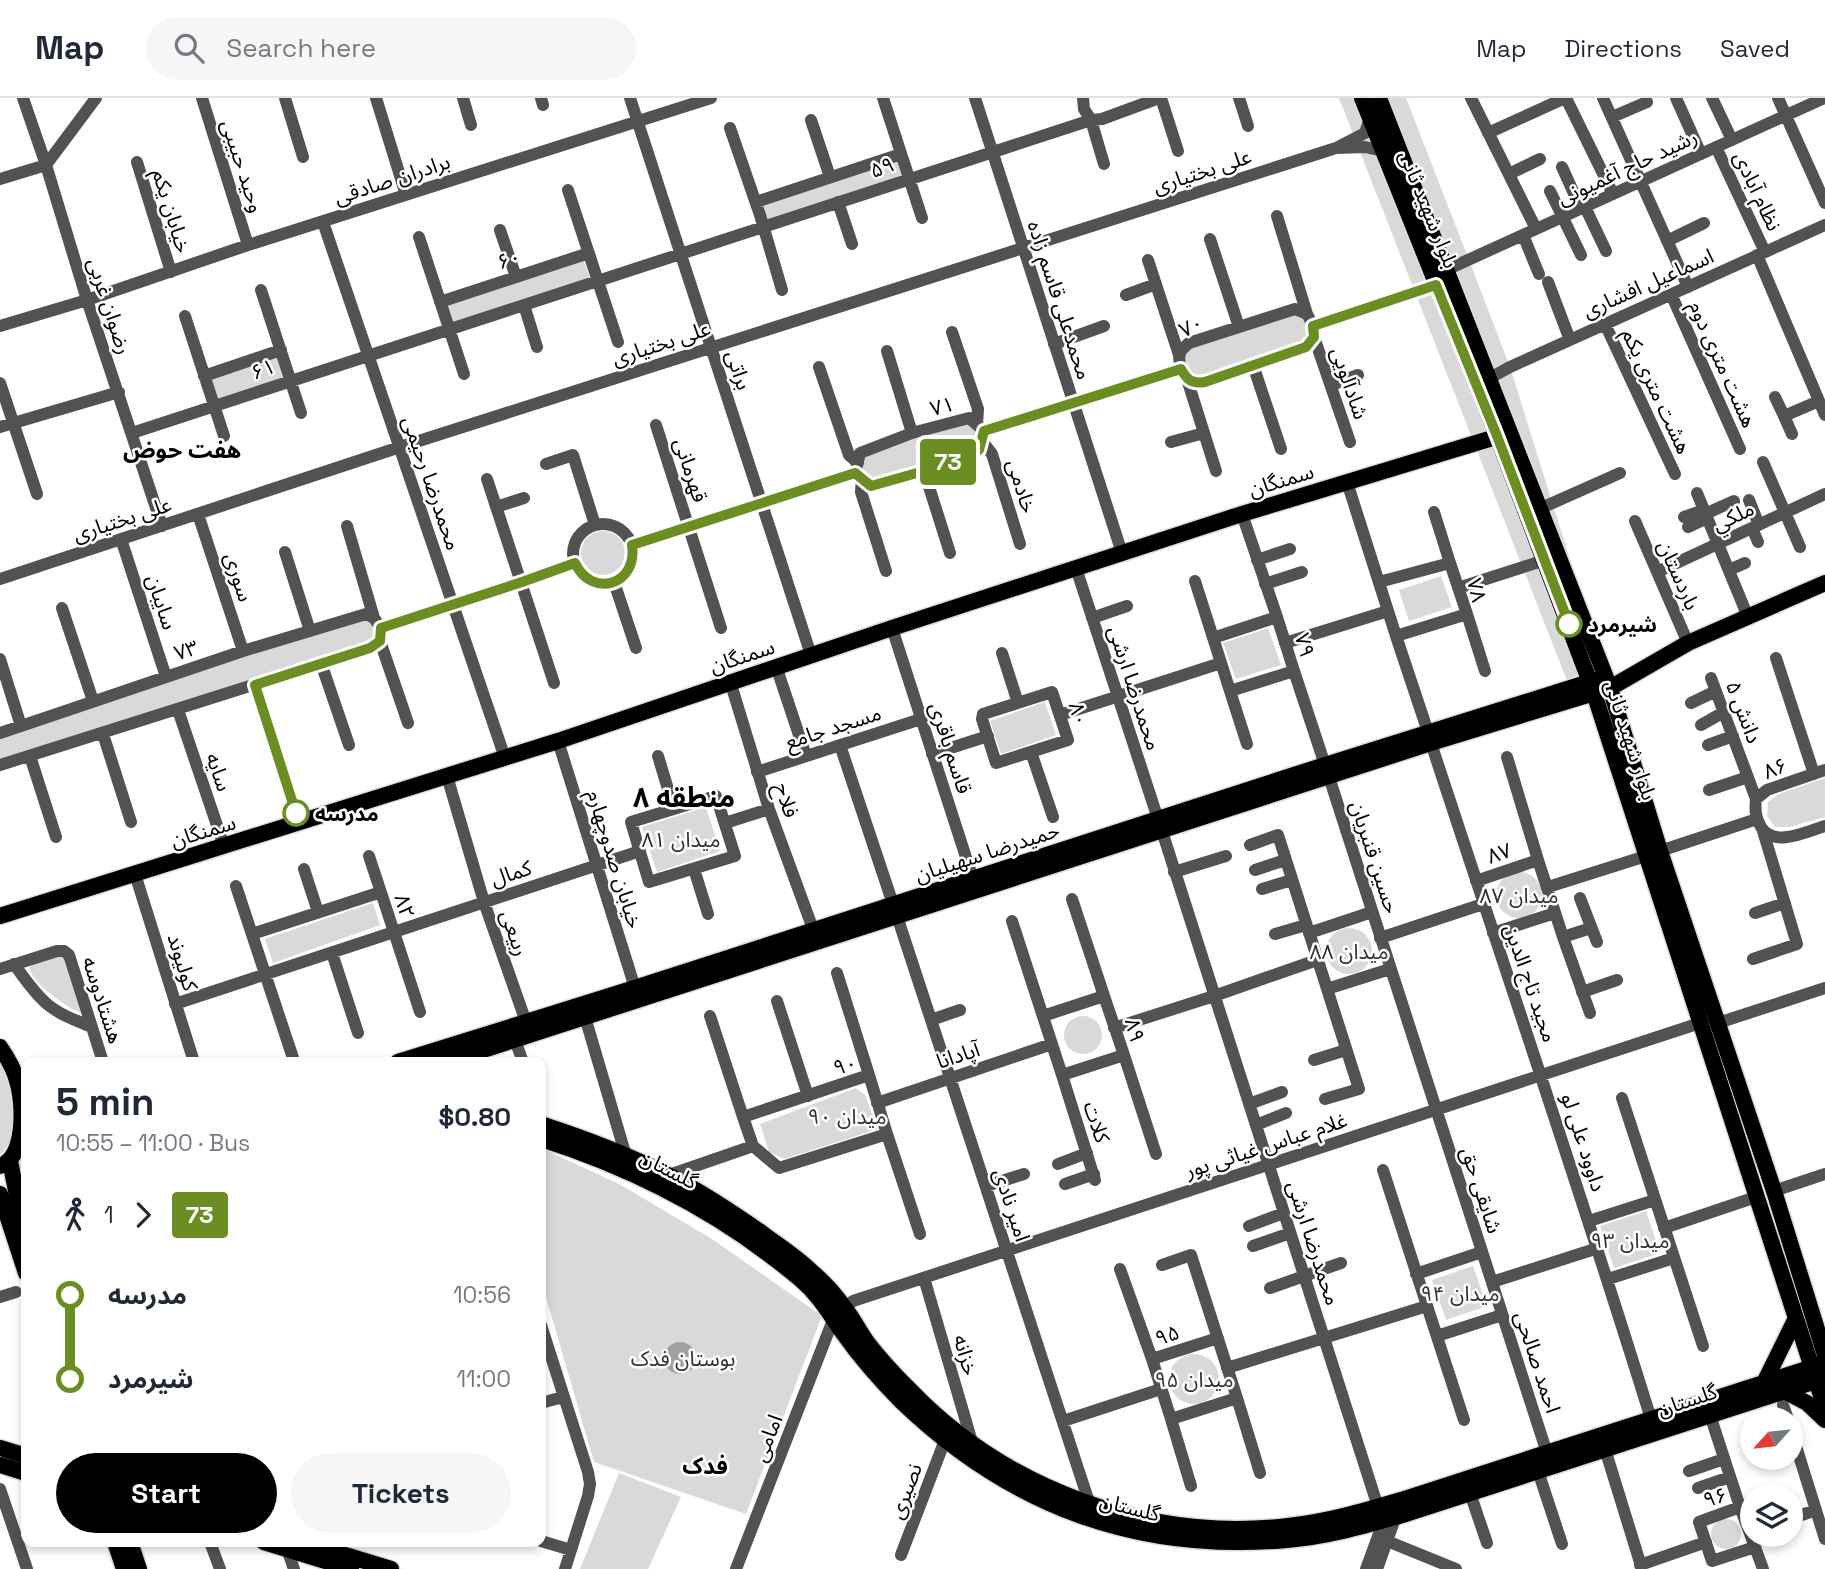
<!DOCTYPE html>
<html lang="en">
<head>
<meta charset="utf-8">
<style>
	:root { --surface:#fff; --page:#f6f6f7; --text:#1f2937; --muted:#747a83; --line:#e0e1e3; --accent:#000 }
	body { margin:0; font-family:"Space Grotesk","Noto Sans Arabic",sans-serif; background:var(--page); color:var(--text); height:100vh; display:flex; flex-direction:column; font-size:26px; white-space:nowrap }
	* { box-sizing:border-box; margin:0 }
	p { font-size:23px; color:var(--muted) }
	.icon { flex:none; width:38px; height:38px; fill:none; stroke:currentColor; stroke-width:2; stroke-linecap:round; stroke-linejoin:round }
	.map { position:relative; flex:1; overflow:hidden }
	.sheet { position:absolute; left:21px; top:959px; width:525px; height:490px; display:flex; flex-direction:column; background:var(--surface); border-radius:14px; box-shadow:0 4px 10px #0003 }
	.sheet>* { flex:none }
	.badge { padding:0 14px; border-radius:5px; font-size:24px; line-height:46px }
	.needle { width:46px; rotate:243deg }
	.buttons { position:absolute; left:1740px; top:1309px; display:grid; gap:14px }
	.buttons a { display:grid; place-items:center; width:63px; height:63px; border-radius:50%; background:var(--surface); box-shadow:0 4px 10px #0003; font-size:35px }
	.map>.badge { position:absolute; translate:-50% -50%; box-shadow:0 0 0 4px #fff }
	.legs { display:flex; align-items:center; gap:10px; height:77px; padding:0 35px; font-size:23px }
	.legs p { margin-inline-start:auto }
	.summary { display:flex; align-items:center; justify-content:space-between; height:119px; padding:0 35px }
	h1 { font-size:38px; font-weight:800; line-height:52px }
	.cta { display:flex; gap:14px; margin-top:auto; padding:14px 35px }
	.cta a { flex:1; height:80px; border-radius:42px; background:var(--accent); color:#fff; font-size:28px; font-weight:800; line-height:80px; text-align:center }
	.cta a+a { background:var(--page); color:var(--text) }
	ul { padding:0 35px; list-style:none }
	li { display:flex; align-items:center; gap:24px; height:84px; font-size:26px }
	li i { display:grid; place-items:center; width:10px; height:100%; margin:0 9px; background:currentColor }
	li i::after { content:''; width:18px; height:18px; margin:-9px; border:5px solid; border-radius:50%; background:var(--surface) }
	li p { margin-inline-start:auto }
	li:first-child i { background:linear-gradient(#0000 50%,currentColor 0) }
	li:last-child i { background:linear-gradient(currentColor 50%,#0000 0) }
	header { display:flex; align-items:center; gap:42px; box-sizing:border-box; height:98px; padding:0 35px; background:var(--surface); border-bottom:2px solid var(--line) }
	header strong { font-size:33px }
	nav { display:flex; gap:38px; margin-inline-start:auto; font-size:24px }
	.search { width:490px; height:63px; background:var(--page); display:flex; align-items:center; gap:18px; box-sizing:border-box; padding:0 24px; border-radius:38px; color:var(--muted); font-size:26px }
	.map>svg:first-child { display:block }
</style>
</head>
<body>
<header>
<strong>Map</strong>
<div class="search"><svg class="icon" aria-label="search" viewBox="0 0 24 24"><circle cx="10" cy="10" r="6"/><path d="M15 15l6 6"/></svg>Search here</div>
<nav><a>Map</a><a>Directions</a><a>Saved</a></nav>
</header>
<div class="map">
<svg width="1825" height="1471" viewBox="0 0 1825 1471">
	<rect width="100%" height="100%" fill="#fff"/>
	<path fill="#d9d9d9" d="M1339 0H1362L1594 595 1571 593Z
		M1379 0H1406L1469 162 1510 269 1610 590Z
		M901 56 909 81 764 128 756 104Z
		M584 163 590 180 453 225 447 207Z
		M1295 211 1307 216 1314 239 1205 284 1187 281 1182 251Z
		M277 260 283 280 218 302 211 281Z
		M969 320 984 333 979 352 871 388 855 375 860 355Z
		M581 455a22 22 0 1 1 44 0a22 22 0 1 1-44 0Z
		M1441 478 1452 509 1409 523 1399 492Z
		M366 516 375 520 380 543 0 667V635Z
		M1268 530 1281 567 1236 581 1223 545Z
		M1045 604 1056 637 1001 656 990 623Z
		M1825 680V719L1789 729H1775L1767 718 1768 704 1779 696Z
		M706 709 720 753 657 774 642 729Z
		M1496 797a23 23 0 1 1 46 0a23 23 0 1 1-46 0Z
		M373 805 380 827 273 865 265 841Z
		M1326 853a23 23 0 1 1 46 0a23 23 0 1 1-46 0Z
		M59 858H63L81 915C66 910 33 885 29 870L33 866Z
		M1064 937a19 19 0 1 1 38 0a19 19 0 1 1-38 0Z
		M0 962C13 988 24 1034 0 1057Z
		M856 990 865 997 878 1031 784 1061 769 1054 760 1026Z
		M541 1050 621 1087 712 1141 822 1218 746 1416 594 1364 541 1182Z
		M1646 1113 1660 1155 1614 1170 1600 1128Z
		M1473 1168 1487 1208 1446 1222 1432 1182Z
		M1169 1281a25 25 0 1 1 50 0a25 25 0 1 1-50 0Z
		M619 1375 681 1399 648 1471H580Z
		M1711 1436a15 15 0 1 1 30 0a15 15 0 1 1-30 0Z"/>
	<path fill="#a0a0a0" d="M664 1260a16 16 0 1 1 32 0a16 16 0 1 1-32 0Z"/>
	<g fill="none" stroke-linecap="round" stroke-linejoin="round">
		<defs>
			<path id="major" d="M1362 0 1497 338 1594 595 1825 1310
				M1379 0 1610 590 1660 753 1774 1093 1825 1257
				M0 818 558 643 892 530 1242 416 1509 335
				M0 949C7 959 14 971 17 983 24 1005 26 1059 0 1068
				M398 964 635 890 1325 667 1599 581
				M446 964 1431 645 1594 595 1610 590 1688 545 1825 485
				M541 1026C584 1040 627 1056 668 1077 701 1093 732 1114 762 1135 779 1148 797 1159 812 1174 824 1184 835 1196 844 1209 853 1220 859 1233 867 1244 880 1261 895 1277 910 1292 1006 1392 1150 1444 1288 1428 1327 1424 1364 1413 1401 1402L1825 1265
				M541 1041C635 1071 724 1117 800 1181 819 1197 829 1215 843 1235 860 1259 880 1282 901 1303 1010 1408 1136 1455 1287 1442 1328 1439 1367 1427 1406 1416L1825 1280
				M10 1063 18 1103 26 1129
				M0 1096 26 1175
				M1764 1285 1796 1220
				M1784 1293 1807 1305 1825 1322
				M0 1350 26 1358
				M0 1367 26 1375
				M115 1444 124 1471
				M130 1444 139 1471
				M264 1444 351 1471
				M302 1444 391 1471"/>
		</defs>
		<use href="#major" stroke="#dbdbdb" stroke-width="19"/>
		<path stroke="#525252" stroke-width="12" d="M23 0 46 67 87 202 162 428
			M202 0 248 147
			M285 0 303 59
			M376 0 406 97
			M463 0 471 27
			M541 0 543 7
			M630 0 811 557
			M883 0 922 120
			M975 0 1122 455
			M1083 0 1084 11 1091 22 1102 21 1159 0
			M1161 0 1178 53
			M1239 0 1248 28
			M1471 0 1536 131
			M1566 0 1613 96
			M1603 0 1688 189
			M1676 0 1701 56
			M1712 0 1732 42
			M1778 0 1825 105
			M1612 19 1647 4
			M1370 20 1365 35 1336 50 1365 49 1383 53
			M811 22 830 79
			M730 30 760 117 782 192
			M1488 35 1565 0
			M1716 49 1765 154
			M137 64 171 174
			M1562 69 1581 111
			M1509 76 1540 61
			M0 81 46 67 96 0
			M568 92 618 244
			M1550 93 1581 157
			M756 104 901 56
			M838 104 852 146
			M1585 109 1606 153
			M1277 118 1307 216
			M323 124 505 660
			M500 132 516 179
			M1523 137 1539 176
			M419 139 464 276
			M1210 141 1239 229
			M1667 143 1704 125
			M1757 157 1825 317
			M1148 162 1179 257
			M1446 172 1824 0
			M1548 184 1570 242
			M261 192 301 315
			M1671 196 1740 351
			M1126 197 1156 186
			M440 204 589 155
			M524 207 537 249
			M1295 211 1307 216 1313 227 1314 239 1306 249 1205 284C1201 285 1197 285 1193 284 1183 281 1176 262 1181 253 1183 250 1186 248 1189 245Z
			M185 218 224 338
			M1605 226 1675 376
			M1313 227 1436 187
			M0 228 87 202 248 147 711 0
			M952 234 978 311 977 327
			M1314 239 1350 344
			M1054 246 1104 228
			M887 253 912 335
			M1253 267 1281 351
			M819 269 849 357 858 365
			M204 278 281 252
			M1187 281 1216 373
			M1488 281 1510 269 1825 127
			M0 285 37 396
			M1331 287 1358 277
			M1775 299 1784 318 1819 303
			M1784 318 1792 336
			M969 320 984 333 979 352 924 373 871 388 855 375 860 355 912 335Z
			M656 327 721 530
			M0 329 119 294
			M984 333 1181 271
			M132 335 1091 22 1104 66
			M982 343 992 356 1020 446
			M1171 344 1204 335
			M1763 364 1800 449
			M546 366 573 357 595 427
			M924 373 950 455
			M862 380 861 394 886 473
			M487 381 554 585
			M1347 384 1396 538 1467 516 1450 465 1379 484
			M1697 395 1748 519
			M1749 402 1759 427
			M496 409 524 400
			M1539 411 1620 375
			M1434 414 1450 465
			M198 416 243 553
			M1242 416 1277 519
			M1705 416 1734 403
			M1684 419 1704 412
			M1635 423 1688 545
			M573 456a30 30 0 1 1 60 0a30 30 0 1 1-60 0Z
			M347 428 374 520
			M1688 429 1707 420
			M1752 430 1758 444
			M121 441 166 579
			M632 447 855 375
			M285 454 310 533
			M1257 462 1290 451
			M1076 470 1158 721
			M1729 472 1745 465
			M1657 474 1825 396
			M0 481 400 349 1336 50
			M1195 483 1230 593 1294 573 1277 519 1213 540
			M614 484 636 550
			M1265 486 1302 474
			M1458 490 1545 462
			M62 510 93 603
			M1467 516 1485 573
			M1092 520 1127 508
			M381 530 522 484 575 465
			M892 530 973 781
			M1396 538 1428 634
			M380 543 408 625
			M1285 545 1388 513
			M1002 555 1018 605
			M1776 560 1814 676
			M0 561 21 628
			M321 565 349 647
			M776 568 806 658
			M1294 573 1325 667
			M1711 580 1756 701
			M730 583 769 711 813 831
			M255 587 299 725
			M1230 593 1247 646
			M1052 594 1068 642 996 665 982 621 983 616Z
			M1691 605 1716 593
			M178 612 224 748
			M1060 617 1221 565
			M1701 627 1724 614
			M0 635 243 553 366 516 374 520 381 530
			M103 636 131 724
			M558 643 635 890
			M1431 645C1505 871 1581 1095 1651 1321
			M840 647 893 806
			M1708 647 1733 638
			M1031 654 1053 719
			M932 656 988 638
			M30 658 56 739
			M658 658 674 711
			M1507 659 1538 762
			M0 667 370 550 380 543 381 530
			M1825 672 1767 692 1756 701C1755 711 1755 719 1761 729 1774 750 1806 734 1825 728
			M757 674 921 621
			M447 678 484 804 526 924
			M1329 679 1547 1355
			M1709 692 1748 679
			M716 698 735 758 649 784 631 724Z
			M725 725 769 711
			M1162 733 1378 1409
			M1250 747 1278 737 1359 991 1325 1001
			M1660 753 1757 721
			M304 771 318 814
			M694 771 708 816
			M1255 772 1285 762
			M1174 774 1226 758
			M135 776 194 964
			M1476 783 1538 762 1563 839 1590 915
			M236 788 293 960
			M1548 789 1646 758
			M1262 791 1292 782
			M1580 800 1597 844
			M1072 801 1104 898
			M1755 815 1785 805
			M897 818 1090 1407
			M1012 823 1062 977 1124 957 1104 898 1043 918
			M1309 835 1372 814
			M1493 835 1555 815
			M252 836 381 794
			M1275 836 1306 827
			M1563 839 1591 830
			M1380 840 1483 806
			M332 855 358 935
			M1753 861 1797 846 1763 733
			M14 866C24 880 34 895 47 906 60 917 77 923 92 929
			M0 871 57 853H64L69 857 103 964
			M837 875 869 977
			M1327 891 1390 871
			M1582 894 1617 882
			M777 903 808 998
			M175 906 394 834 369 758
			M420 914 394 834 640 753
			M710 918 743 1019
			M585 919 626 1058
			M931 922 960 912
			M1718 925 1825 890
			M1114 930 1214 898 1317 862
			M515 942 523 964
			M1124 957 1156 1056
			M1314 962 1346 952
			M869 977 887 1036 779 1070 753 1048 743 1019Z
			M1062 977 1095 1082
			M1622 1000 1703 1248
			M877 1005 1052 946
			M1249 1006 1282 994
			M1256 1027 1286 1015
			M887 1036 920 1136
			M1058 1066 1087 1055
			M1383 1072 1464 1322
			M669 1077 753 1048
			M1065 1086 1094 1076
			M986 1088 1024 1076
			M1774 1093 1825 1076
			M1589 1123 1655 1102
			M1249 1128 1284 1115
			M1664 1130 1756 1099
			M1253 1148 1290 1135
			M1162 1167 1191 1157 1237 1300 1171 1321 1152 1261 1218 1240
			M1120 1171 1152 1261
			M1416 1176 1482 1154
			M924 1180 972 1344
			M1608 1181 1674 1160
			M1492 1184 1598 1150
			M1270 1190 1341 1165
			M0 1199 16 1194
			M845 1209 853 1203 1700 925
			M541 1227 588 1374 590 1386 588 1398 565 1471
			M1437 1238 1502 1217
			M1227 1270 1427 1208
			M1237 1300 1260 1375
			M541 1305 563 1299
			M1783 1307 1788 1321
			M1710 1317 1740 1409
			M1171 1321 1191 1388
			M1063 1323 1161 1291
			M1790 1329 1825 1441
			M1605 1351 1642 1471
			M1538 1373 1562 1446
			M1689 1373 1724 1361
			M1698 1390 1730 1379
			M0 1391 27 1471
			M1470 1395 1487 1445
			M1740 1409 1755 1449 1712 1463 1699 1424Z
			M1790 1421 1816 1412
			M541 1443 571 1452
			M1387 1443 1456 1471
			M210 1444 220 1471
			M1755 1449 1763 1471
			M287 1451 294 1471
			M901 1457 945 1342
			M1640 1467 1706 1444
			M736 1471 833 1222
			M1366 1471 1384 1422
			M1377 1471 1396 1418"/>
		<use href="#major" stroke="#000" stroke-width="16"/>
	</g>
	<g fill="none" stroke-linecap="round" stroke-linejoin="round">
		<defs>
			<path id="line-1" d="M296 715 255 587 370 550 380 543 381 530 522 484 575 465C592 501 638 487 632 447L855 375 871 388 924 373 979 352 984 333 1181 271C1187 282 1192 286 1205 284L1306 249 1314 239 1313 228 1436 187 1497 338 1569 526"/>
		</defs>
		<use href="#line-1" stroke="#fff" stroke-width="16"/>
		<use href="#line-1" stroke="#6b8e23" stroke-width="10"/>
	</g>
	<g fill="#fff" stroke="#6b8e23" stroke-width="3.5">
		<circle cx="1569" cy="526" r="12"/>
		<circle cx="296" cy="715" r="12"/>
	</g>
	<g text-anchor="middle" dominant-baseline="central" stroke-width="5" stroke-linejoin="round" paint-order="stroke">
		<g font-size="21" fill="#000" stroke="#fff">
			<text transform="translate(243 68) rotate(72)">وحید حبیبی</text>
			<text transform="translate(882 69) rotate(-20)">۵۹</text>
			<text transform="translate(1627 69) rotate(-25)">رشید حاج آغمیونی</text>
			<text transform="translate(1202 73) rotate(-18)">علی بختیاری</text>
			<text transform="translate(392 81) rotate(-18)">برادران صادقی</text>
			<text transform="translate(1758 93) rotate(65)">نظام آبادی</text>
			<text transform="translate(1429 111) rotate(68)">بلوار شهید ثانی</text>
			<text transform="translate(172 113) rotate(73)">خیابان یکم</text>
			<text transform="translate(509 161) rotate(-18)">۶۰</text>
			<text transform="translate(1648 185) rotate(-24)">اسماعیل افشاری</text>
			<text transform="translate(1060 202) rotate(72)">محمدعلی قاسم زاده</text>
			<text transform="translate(110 208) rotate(72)">رضوان غربی</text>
			<text transform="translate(1191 228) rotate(-26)">۷۰</text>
			<text transform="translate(661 245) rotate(-18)">علی بختیاری</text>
			<text transform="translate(1723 266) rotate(66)">هشت متری دوم</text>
			<text transform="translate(263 271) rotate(-20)">۶۱</text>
			<text transform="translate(739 272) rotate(72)">براتی</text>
			<text transform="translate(1350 285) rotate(71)">شادآلویی</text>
			<text transform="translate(1657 293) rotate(65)">هشت متری یکم</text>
			<text transform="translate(942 308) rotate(-15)">۷۱</text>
			<text transform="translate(691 372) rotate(72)">قهرمانی</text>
			<text transform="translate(1281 382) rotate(-17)">سمنگان</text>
			<text transform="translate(432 385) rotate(71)">محمدرضا رحیمی</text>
			<text transform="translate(1022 388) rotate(73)">خادمی</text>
			<text transform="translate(1733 418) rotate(-25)">ملکي</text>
			<text transform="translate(122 421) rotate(-18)">علی بختیاری</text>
			<text transform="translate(1679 477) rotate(66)">باردستان</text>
			<text transform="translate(239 479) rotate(72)">سوری</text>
			<text transform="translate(1477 492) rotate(76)">۷۸</text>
			<text transform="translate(162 504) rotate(72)">سایبان</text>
			<text transform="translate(1305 547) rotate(74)">۷۹</text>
			<text transform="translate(186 552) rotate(-18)">۷۳</text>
			<text transform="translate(742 558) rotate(-18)">سمنگان</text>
			<text transform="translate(1135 590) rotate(72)">محمدرضا ارشی</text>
			<text transform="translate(1744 614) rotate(69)">دانش ۵</text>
			<text transform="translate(1079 616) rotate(74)">۸۰</text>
			<text transform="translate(833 629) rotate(-18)">مسجد جامع</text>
			<text transform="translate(1631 642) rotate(72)">بلوار شهید ثانی</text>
			<text transform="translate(951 650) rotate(72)">قاسم باقری</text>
			<text transform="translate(1775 670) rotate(-22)">۸۶</text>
			<text transform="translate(219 674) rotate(71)">سایه</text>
			<text transform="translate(787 702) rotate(71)">فلاح</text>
			<text transform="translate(203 733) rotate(-17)">سمنگان</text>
			<text transform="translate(987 754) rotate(-18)">حمیدرضا سهیلیان</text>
			<text transform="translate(1499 755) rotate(-19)">۸۷</text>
			<text transform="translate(1375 759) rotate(72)">حسین قنبریان</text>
			<text transform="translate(615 761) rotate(73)">خیابان صدوچهارم</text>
			<text transform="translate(511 775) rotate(-18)">کمال</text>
			<text transform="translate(405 808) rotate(73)">۸۲</text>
			<text transform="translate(515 835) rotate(71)">ربیعی</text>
			<text transform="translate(183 864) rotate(73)">کولیوند</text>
			<text transform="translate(1531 885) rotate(71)">مجید تاج الدین</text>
			<text transform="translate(103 902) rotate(72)">هشتادوسه</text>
			<text transform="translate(1135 932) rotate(74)">۸۹</text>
			<text transform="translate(958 957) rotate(-18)">آپادانا</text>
			<text transform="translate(845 967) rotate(-14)">۹۰</text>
			<text transform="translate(1097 1024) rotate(72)">کلات</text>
			<text transform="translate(1584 1044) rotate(72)">داوود علی لو</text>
			<text transform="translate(1266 1047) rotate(-18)">غلام عباس غیاثی ‌پور</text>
			<text transform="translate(669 1071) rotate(27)">گلستان</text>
			<text transform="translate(1482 1092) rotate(72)">شایقی حق</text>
			<text transform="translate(1012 1107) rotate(72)">امیر نادی</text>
			<text transform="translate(1314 1145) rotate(72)">محمدرضا ارشی</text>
			<text transform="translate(1167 1237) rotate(-19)">۹۵</text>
			<text transform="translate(966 1257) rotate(74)">خزانه</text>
			<text transform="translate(1538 1264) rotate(72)">احمد صالحی</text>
			<text transform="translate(1687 1302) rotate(-18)">گلستان</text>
			<text transform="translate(767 1340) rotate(-69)">امامی</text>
			<text transform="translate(905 1393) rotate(-69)">نصیری</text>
			<text transform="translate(1715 1399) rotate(-16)">۹۶</text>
			<text transform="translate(1130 1409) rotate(14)">گلستان</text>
		</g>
		<g font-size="21" font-weight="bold" fill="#000" stroke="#fff" text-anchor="start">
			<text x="1588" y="526">شیرمرد</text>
			<text x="315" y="715">مدرسه</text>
		</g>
		<g font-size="21" fill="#303030" stroke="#fff">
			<text x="681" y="741">میدان ۸۱</text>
			<text x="1519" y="797">میدان ۸۷</text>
			<text x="1349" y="853">میدان ۸۸</text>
			<text x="847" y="1018">میدان ۹۰</text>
			<text x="1630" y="1142">میدان ۹۳</text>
			<text x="1460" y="1195">میدان ۹۴</text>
			<text x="683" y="1260">بوستان فدک</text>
			<text x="1194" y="1281">میدان ۹۵</text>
		</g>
		<g font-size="23" font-weight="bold" fill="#000" stroke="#fff">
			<text x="182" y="352">هفت حوض</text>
			<text x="705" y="1368">فدک</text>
		</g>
		<g font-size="28" font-weight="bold" fill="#000" stroke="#fff">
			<text x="684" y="699">منطقه ۸</text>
		</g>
	</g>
</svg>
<div class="buttons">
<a><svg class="needle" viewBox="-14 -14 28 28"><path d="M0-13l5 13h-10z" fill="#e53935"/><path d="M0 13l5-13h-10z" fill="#747a83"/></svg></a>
<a><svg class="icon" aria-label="layers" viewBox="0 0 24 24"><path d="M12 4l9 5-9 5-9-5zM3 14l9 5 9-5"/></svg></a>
</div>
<b class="badge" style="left:948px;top:364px;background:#6b8e23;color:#fff">73</b>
<section class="sheet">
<div class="summary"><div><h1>5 min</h1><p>10:55 – 11:00 · Bus</p></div><b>$0.80</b></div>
<div class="legs"><svg class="icon" aria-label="walk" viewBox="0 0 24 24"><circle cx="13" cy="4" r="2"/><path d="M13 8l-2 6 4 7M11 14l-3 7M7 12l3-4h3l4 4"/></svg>1<svg class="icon" aria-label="forward" viewBox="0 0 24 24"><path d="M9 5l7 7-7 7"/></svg><b class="badge" style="background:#6b8e23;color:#fff">73</b></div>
<ul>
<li><i style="color:#6b8e23"></i><b>مدرسه</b><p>10:56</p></li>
<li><i style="color:#6b8e23"></i><b>شیرمرد</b><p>11:00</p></li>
</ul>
<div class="cta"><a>Start</a><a>Tickets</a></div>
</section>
</div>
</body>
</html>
